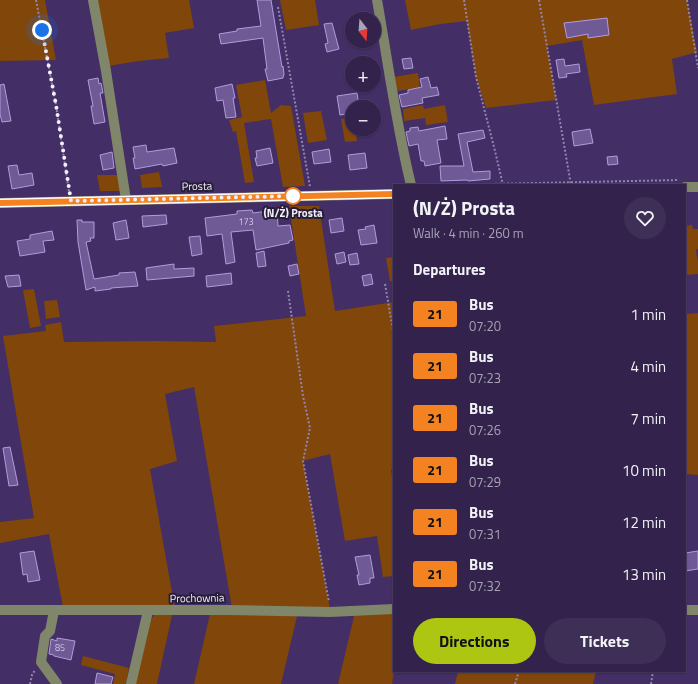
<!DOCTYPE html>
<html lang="en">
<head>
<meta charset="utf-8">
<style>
	:root { --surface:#32224c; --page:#3d2f56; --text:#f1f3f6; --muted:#a8a4b5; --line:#4d3f64; --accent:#acc612 }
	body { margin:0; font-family:"Titillium Web",sans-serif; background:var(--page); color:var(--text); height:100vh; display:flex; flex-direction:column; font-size:15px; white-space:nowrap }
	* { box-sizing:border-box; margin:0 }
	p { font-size:13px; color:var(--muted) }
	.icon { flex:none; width:22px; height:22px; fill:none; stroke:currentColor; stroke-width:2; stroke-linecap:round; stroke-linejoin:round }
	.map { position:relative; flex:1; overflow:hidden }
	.details { position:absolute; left:393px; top:184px; width:293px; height:488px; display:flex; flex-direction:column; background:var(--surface); border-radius:0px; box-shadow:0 1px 3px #0004,0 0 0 1px var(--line) }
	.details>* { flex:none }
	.badge { padding:0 8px; border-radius:3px; font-size:14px; line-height:26px }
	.needle { width:26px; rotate:163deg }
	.tools { position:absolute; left:345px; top:12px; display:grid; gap:8px }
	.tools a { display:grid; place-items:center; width:36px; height:36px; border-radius:50%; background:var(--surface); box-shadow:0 1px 3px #0004,0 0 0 1px var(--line); font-size:20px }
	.you { position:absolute; width:20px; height:20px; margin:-10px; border:3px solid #fff; border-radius:50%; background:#1a73e8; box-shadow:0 0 0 6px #1a73e833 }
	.map>.badge { position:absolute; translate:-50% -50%; box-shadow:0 0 0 2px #fff }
	h2 { padding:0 20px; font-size:15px; line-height:36px }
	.round { display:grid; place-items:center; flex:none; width:42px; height:42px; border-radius:21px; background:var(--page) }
	.head { display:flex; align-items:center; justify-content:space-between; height:68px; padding:0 20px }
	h1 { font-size:19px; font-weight:700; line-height:30px }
	.action { display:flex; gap:8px; margin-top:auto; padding:8px 20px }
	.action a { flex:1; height:46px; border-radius:24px; background:var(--accent); color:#111; font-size:16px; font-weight:700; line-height:46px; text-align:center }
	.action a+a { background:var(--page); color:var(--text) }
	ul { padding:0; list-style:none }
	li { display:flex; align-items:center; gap:12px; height:52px; padding:0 20px }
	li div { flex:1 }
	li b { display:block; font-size:15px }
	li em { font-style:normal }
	li .badge { min-width:44px; font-weight:700; text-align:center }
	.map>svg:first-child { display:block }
</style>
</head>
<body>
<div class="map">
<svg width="698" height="684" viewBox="0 0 698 684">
	<rect width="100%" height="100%" fill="#432e66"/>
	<path fill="#81460a" d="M0 0H45L56 60 0 61Z
		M97 0H189L194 28 165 33 169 58 139 61 108 66Z
		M280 0H315L319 25 286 30Z
		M405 0H687L697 52 672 59 677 94 594 105 582 40 547 46 556 100 486 108 476 77 467 21 440 24 411 30Z
		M418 73 420 88 396 91 393 77Z
		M265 80 271 113 281 105 291 106 305 186 283 187 271 119 244 123 254 182 245 183 236 131 233 132 229 120 242 117 236 85Z
		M423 105 424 109 445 105 448 122 426 125 425 118 404 121 403 109Z
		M321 111 327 140 308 143 303 113Z
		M352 117V129H355L357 141 345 142 341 119Z
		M159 172 162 187 142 188 140 175Z
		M97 175H118L121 191H100Z
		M289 206H319L335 311 394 302V469L391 470 394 488V576L383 577 377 536 345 541 330 454 303 461 330 609 232 608 194 387 165 394 177 461 150 469 175 609 63 607 49 534 0 543V522L34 518 25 466 3 336 46 331 45 325 61 322 64 342 154 341 216 342 214 326 306 316Z
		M692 225 693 229H698V249L696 250 698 262V274L685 275V226Z
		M394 257V281H390L386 258Z
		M34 289 41 326 30 328 23 290Z
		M57 300 60 317 46 319 44 301Z
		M698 313V475L685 474V314Z
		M394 609V671L392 684H338L355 612Z
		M298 612 281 684H194L210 614Z
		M154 615H172L157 684H135L149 622Z
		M83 656 129 668 126 684H113L115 674 81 665Z
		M458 671H596L593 684H455Z"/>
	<path fill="#6f5a96" stroke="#b19cdd" d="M257 0H271L282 67 283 66 284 74 283 78 268 81 265 69H267L263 38 221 44 219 34 237 31V29L261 26Z
		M607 18 609 35 588 38V34L567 38 564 23Z
		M332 23 339 49 327 52 325 44 328 43 324 24Z
		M411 58 413 68 404 69 402 59Z
		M564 59 565 66 579 64 580 72 566 74 567 77 559 78 556 60Z
		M428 77 431 88 437 87 439 95 422 98 423 103 402 107 399 95 408 93V90L422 87 420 79Z
		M98 78 99 84 101 83 103 93H100L105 122 94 124 91 106H93L88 80Z
		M4 84 11 121 2 122 0 114V85Z
		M232 84 235 98H233L236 117 226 118 223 100 217 101 215 88Z
		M357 93 359 107H352V113L340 115 337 96Z
		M445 126 447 139 437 140 441 163 425 166 424 161H421L418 144 409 146 406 132 410 131V128L418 127 419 131Z
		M590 129 593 143 574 146 572 132Z
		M483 130 485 138 467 142 473 172 490 171V179L468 181 467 180 441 181 440 166H464L458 134Z
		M146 145 147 152 174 148 177 163 163 166 162 164 135 169 133 158H135L133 147Z
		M270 148 273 163 257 166 255 158H257L256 151Z
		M329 149 331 162 314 164 312 152Z
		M112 152 114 168 103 170 100 155Z
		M365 153 367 168 350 170 348 155Z
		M617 156 618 164 608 165 607 157Z
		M17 165 19 175 32 173 34 185 12 189 8 166Z
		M252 210 253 213 277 210 278 226 290 225 293 240 289 241V243L256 250 253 230 231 232 235 262 226 264 222 234 207 236 205 218 237 214V211Z
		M166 215 167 224 143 227 142 216Z
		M342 218 344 231 331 233 329 220Z
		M77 220H82V222H94V238H90L91 241 86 242 94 279 119 275V273L135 272 138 286 111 288V289L95 291V287L86 290 78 242Z
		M126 220 129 238 116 240 113 223Z
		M374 225 377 243 361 245 358 230 366 229 365 227Z
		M52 231 54 240 43 241 45 252 20 256 17 241 30 239V235Z
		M200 236 202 254 192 256 189 237Z
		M264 251 266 266 258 267 256 253Z
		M344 252 346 262 337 264 335 254Z
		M357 253 359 264 350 265 348 255Z
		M174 264V269L194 268V276L147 280 146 268Z
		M297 264 299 274 290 276 288 266Z
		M231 273 232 284 207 287 206 276Z
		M371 274 373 284 364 286 362 276Z
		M19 275 21 286 8 287 5 276Z
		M10 447 18 485 9 486 3 448Z
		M34 551 40 580 28 582 27 574 23 575 20 553Z
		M698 551V569L685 571V553Z
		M370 555 374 578H370V583L359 585 357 575H359L355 557Z
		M57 638 75 641 71 660 54 656V655L49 654 51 639 57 641Z
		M97 673 113 677 111 684H95Z"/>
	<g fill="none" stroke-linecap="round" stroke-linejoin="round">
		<path stroke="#9386ab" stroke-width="2" stroke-dasharray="2 2" stroke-linecap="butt" d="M36 0 56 105 69 192
			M464 0 476 77 495 151 503 185
			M539 0 571 185
			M687 0 698 68
			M278 7 310 187
			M439 185 679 180
			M385 284 394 336
			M288 291 303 396 310 428 303 461 329 602
			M394 476 393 481 394 488
			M30 684 32 675 35 670
			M515 684 519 671
			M651 684 653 671"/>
		<path stroke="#7f8669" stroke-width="10" d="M93 0 106 71 126 200
			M377 0C388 62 396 124 411 185
			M685 187H698
			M0 203 394 194
			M0 610H229L330 612 394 609
			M685 610H698
			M54 611 50 631 45 636 41 662 57 684
			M131 684 148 611"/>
	</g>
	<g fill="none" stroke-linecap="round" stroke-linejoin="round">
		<defs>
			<path id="line" d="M0 203 394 194"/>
		</defs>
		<use href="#line" stroke="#fff" stroke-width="9"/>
		<use href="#line" stroke="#f58220" stroke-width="6"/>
		<path stroke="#f3effd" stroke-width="4" stroke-dasharray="0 7.2" d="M42 30 56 105 71 201 293 196"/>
	</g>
	<circle fill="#fff" stroke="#f58220" stroke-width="2" cx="293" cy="196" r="8"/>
	<g text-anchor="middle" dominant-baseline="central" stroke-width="4" stroke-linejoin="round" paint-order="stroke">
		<g font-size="9" fill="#d2cae3">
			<text x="246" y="221">173</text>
			<text x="60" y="647">85</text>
		</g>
		<g font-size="11" fill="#f3effd" stroke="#261e37">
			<text transform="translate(197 186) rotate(-1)">Prosta</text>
			<text transform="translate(197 598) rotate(-1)">Prochownia</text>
		</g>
		<g font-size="11" font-weight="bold" fill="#f3effd" stroke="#261e37">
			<text x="293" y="213">(N/Ż) Prosta</text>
		</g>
	</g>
</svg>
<div class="tools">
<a><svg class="needle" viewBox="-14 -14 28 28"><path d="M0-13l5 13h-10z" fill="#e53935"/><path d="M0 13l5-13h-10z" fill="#a8a4b5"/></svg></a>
<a>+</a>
<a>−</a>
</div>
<div class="you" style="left:42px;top:30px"></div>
<section class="details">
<div class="head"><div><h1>(N/Ż) Prosta</h1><p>Walk · 4 min · 260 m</p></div><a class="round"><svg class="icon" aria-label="heart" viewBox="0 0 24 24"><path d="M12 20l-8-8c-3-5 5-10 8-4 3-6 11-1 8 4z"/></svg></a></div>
<h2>Departures</h2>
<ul>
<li><span class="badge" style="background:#f58220;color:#111">21</span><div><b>Bus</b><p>07:20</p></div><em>1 min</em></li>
<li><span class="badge" style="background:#f58220;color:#111">21</span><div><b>Bus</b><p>07:23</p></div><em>4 min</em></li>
<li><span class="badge" style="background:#f58220;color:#111">21</span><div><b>Bus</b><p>07:26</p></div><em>7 min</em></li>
<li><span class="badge" style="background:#f58220;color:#111">21</span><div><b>Bus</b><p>07:29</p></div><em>10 min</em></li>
<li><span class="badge" style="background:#f58220;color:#111">21</span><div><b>Bus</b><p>07:31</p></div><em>12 min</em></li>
<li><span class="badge" style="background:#f58220;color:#111">21</span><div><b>Bus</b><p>07:32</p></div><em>13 min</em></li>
</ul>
<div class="action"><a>Directions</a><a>Tickets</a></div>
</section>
</div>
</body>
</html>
